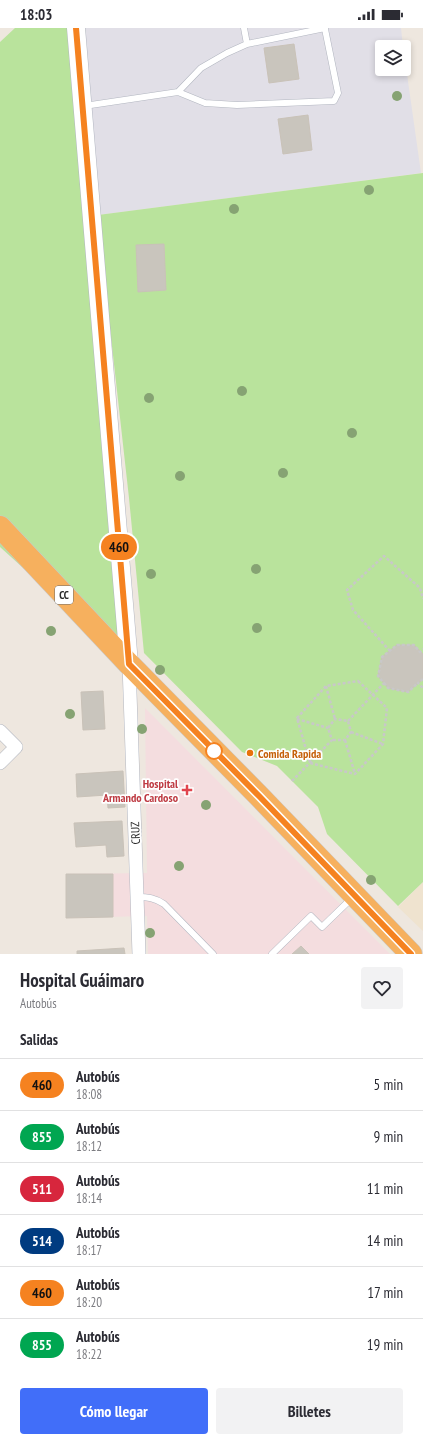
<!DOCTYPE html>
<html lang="es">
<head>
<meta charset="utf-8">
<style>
	:root { --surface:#fff; --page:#f2f2f3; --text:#2b2b33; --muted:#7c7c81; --line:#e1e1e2; --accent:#416ef9 }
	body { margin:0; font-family:"PT Sans Narrow",sans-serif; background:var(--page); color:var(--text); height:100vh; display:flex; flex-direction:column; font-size:15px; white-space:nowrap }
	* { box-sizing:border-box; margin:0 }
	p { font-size:13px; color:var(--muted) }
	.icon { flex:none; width:22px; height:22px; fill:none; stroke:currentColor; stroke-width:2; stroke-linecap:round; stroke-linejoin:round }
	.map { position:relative; height:926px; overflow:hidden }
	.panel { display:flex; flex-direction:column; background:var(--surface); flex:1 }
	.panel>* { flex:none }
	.badge { padding:0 8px; border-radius:13px; font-size:14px; line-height:26px }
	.buttons { position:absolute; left:375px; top:12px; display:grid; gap:8px }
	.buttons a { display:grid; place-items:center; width:36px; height:36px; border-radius:4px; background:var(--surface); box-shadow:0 2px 6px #0003; font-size:20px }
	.map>.badge { position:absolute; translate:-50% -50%; box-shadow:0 0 0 2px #fff }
	h2 { padding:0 20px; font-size:15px; line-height:36px }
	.round { display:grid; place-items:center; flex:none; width:42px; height:42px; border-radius:4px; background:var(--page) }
	.overview { display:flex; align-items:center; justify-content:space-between; height:68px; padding:0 20px }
	h1 { font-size:19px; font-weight:700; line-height:30px }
	.action { display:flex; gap:8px; margin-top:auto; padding:8px 20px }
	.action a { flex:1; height:46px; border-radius:4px; background:var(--accent); color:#fff; font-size:16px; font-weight:700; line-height:46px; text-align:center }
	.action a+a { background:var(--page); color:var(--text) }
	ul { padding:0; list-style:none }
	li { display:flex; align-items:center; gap:12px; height:52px; padding:0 20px; border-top:1px solid var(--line) }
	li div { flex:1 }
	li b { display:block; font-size:15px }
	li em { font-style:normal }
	li .badge { min-width:44px; font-weight:700; text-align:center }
	.status { display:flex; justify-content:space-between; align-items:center; height:28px; padding:0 20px; background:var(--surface); direction:ltr }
	.status svg { height:11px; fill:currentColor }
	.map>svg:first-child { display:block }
</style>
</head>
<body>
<div class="status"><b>18:03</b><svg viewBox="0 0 49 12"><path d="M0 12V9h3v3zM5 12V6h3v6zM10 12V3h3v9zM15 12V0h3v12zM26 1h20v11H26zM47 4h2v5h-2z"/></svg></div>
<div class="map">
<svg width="423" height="926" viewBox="0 0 423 926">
	<rect width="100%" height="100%" fill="#eee7df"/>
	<path fill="#e1dfe7" d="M85 0H401L403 19H382V41H404V25L421 145 98 187Z"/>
	<path fill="#efe3cf" d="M423 854V903L398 879Z"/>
	<path fill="#f4dddf" d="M145 680 390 926H148L147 888 66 890V846L147 845Z"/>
	<path fill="#b9e39c" d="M15 0H85L98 187 423 145V854L398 878 327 806 318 779 277 738 242 724 144 625 129 470 99 202 129 636 0 519V14Z"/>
	<path fill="#c9c5bd" stroke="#c9c2b8" d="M294 16 299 51 269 55 264 20Z
		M308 87 312 122 283 126 278 91Z
		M164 216 166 262 138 264 136 217Z
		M397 617H414L423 626V651L408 664 388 660 378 648 382 629Z
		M103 663 105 701 83 702 81 664Z
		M123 743 125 779 108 780 107 767 77 769 76 746Z
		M122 793 124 828 107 829 106 817 76 819 74 795Z
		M66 846H113V889L66 890Z
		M301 918 309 926H292Z
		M124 920 125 926H77V923Z"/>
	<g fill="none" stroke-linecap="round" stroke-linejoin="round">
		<defs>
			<path id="service" d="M244 0 247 16
				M178 64 205 75 237 77 334 73 338 65 325 1
				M84 78 178 64 201 40 227 25 247 16 325 0
				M137 869C148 869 155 870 164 876L213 926
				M272 926 311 888 322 899 352 870"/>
			<path id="minor" d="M129 636 139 926
				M0 703 16 719 0 735"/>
			<path id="secondary" d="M76 0 129 636"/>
			<path id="trunk" d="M0 499 129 636 259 768 411 926"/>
		</defs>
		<use href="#service" stroke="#b2b6c0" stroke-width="7"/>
		<use href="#minor" stroke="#b2b6c0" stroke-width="14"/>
		<use href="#secondary" stroke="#b2b6c0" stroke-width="19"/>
		<use href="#trunk" stroke="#c8c8c8" stroke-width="23"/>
		<path stroke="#c8c8c8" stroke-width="2.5" stroke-dasharray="3 2" stroke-linecap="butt" d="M390 623 353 582 347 562 384 528 420 560 423 571
			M423 651 418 655 423 660
			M358 653 387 680 383 716 355 746 310 735 297 690 326 658Z
			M384 655 388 660 408 664 418 655
			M326 658 335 691
			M297 691 328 700
			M348 693 384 655 378 648 382 629 397 617H414L420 624 423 621
			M351 704 383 716
			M345 712 355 746
			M292 753 332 712 328 700 335 691 348 693 351 704 345 712H332"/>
		<use href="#service" stroke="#fff" stroke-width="6"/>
		<use href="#minor" stroke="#fff" stroke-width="13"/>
		<use href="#secondary" stroke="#fff" stroke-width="18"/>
		<use href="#trunk" stroke="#f6b05e" stroke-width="22"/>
	</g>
	<g fill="#86a373">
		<circle cx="397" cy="68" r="5"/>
		<circle cx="369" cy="162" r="5"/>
		<circle cx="234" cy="181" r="5"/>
		<circle cx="242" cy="363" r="5"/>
		<circle cx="149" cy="370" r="5"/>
		<circle cx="352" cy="405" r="5"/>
		<circle cx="283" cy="445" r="5"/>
		<circle cx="180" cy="448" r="5"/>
		<circle cx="256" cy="541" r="5"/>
		<circle cx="151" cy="546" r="5"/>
		<circle cx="257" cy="600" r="5"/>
		<circle cx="51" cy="603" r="5"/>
		<circle cx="160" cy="642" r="5"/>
		<circle cx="70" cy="686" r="5"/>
		<circle cx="142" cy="701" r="5"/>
		<circle cx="206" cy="777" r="5"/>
		<circle cx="179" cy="838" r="5"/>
		<circle cx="371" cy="852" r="5"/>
		<circle cx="150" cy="905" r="5"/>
	</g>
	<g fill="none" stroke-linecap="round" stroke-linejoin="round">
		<defs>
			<path id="line" d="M76 0 129 636 259 768 411 926"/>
		</defs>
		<use href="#line" stroke="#fff" stroke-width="9"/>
		<use href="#line" stroke="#f58220" stroke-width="6"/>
	</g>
	<circle fill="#fff" stroke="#f58220" stroke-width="2" cx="214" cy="723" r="8"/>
	<circle fill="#e8710a" stroke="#fff" stroke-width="1.5" cx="250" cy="725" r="4"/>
	<path fill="#e0444e" stroke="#fff" stroke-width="1.5" d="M185 756h4v4h4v4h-4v4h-4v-4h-4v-4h4z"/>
	<g text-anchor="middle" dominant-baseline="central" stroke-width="3.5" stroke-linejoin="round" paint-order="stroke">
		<rect fill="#fff" stroke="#6b6b6b" stroke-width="1" x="55" y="558" width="18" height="18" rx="3"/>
		<g font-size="11" font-weight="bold" fill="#2c2c2c">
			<text x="64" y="567">CC</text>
		</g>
		<g font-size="12" font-weight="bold" fill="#c56008" stroke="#fff" text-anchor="start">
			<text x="258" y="725">Comida Rapida</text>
		</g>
		<g font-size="12" font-weight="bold" fill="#be3a42" stroke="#fff" text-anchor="end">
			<text x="178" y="755">Hospital<tspan x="178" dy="14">Armando Cardoso</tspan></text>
		</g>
		<g font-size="12" fill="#2c2c2c" stroke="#fff">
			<text transform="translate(135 805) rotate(-92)">CRUZ</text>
		</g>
	</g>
</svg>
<div class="buttons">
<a><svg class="icon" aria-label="layers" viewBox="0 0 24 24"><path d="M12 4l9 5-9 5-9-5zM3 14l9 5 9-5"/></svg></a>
</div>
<b class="badge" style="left:119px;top:519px;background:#f58220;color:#111">460</b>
</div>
<section class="panel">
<div class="overview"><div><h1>Hospital Guáimaro</h1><p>Autobús</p></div><a class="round"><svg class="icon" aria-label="heart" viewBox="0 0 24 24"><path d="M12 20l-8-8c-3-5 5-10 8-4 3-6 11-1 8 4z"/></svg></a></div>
<h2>Salidas</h2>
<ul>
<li><span class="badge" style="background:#f58220;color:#111">460</span><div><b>Autobús</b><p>18:08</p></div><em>5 min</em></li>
<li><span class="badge" style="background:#00a651;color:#fff">855</span><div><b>Autobús</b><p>18:12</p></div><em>9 min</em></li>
<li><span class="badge" style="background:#d7263d;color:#fff">511</span><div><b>Autobús</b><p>18:14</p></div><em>11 min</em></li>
<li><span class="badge" style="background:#003b80;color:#fff">514</span><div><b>Autobús</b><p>18:17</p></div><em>14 min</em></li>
<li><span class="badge" style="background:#f58220;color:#111">460</span><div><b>Autobús</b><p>18:20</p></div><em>17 min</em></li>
<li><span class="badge" style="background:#00a651;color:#fff">855</span><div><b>Autobús</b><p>18:22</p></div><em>19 min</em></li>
</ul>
<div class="action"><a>Cómo llegar</a><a>Billetes</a></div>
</section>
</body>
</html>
